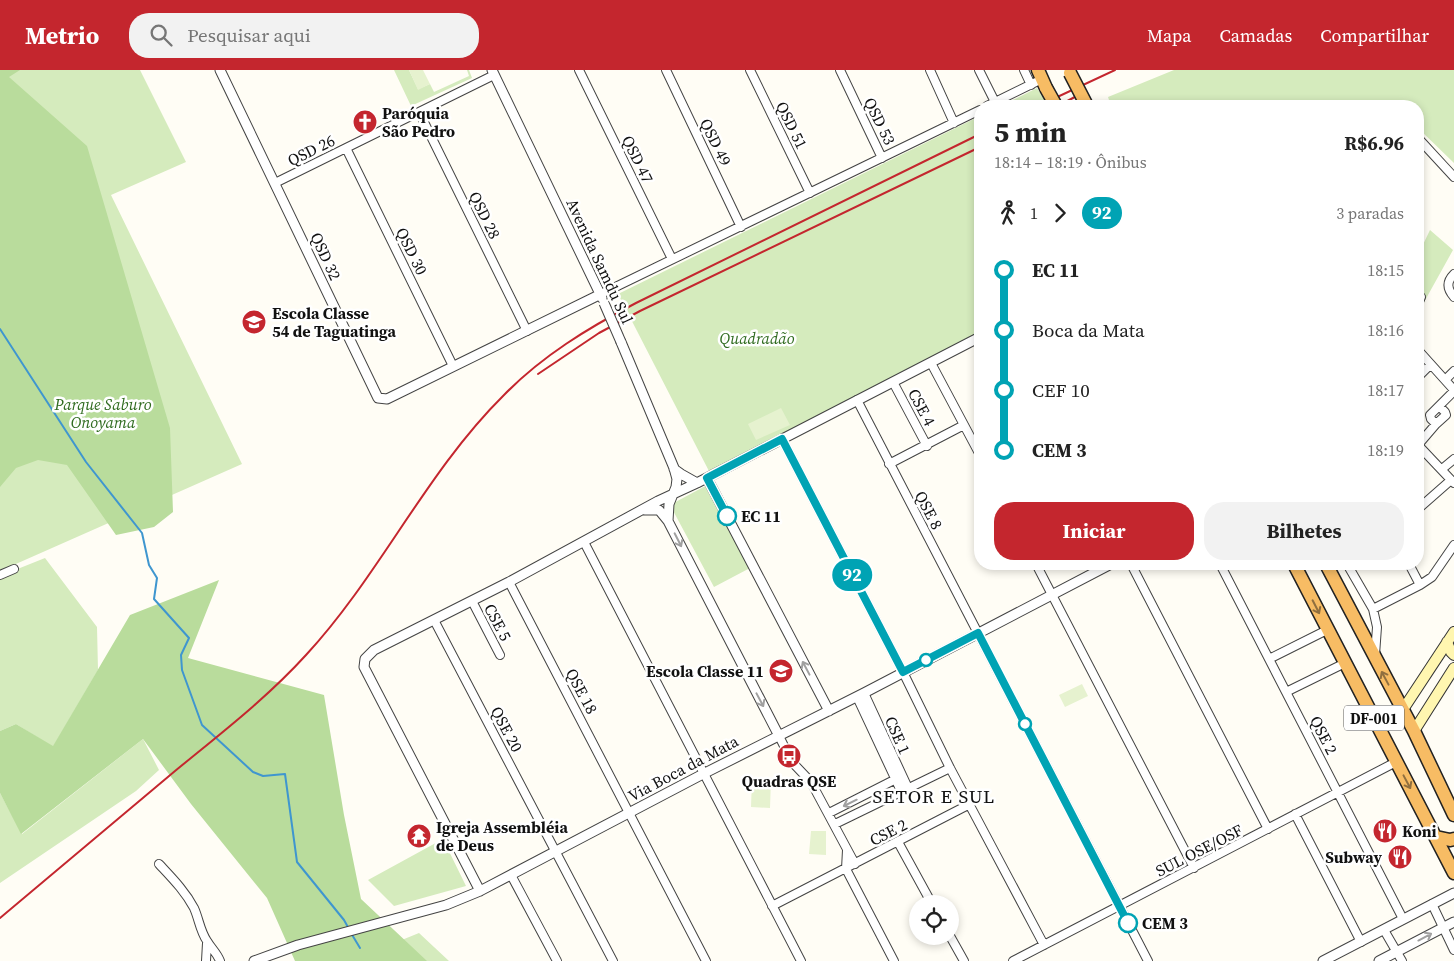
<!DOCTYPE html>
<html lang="pt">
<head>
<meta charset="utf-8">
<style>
	:root { --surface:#fff; --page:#f2f2f2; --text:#222; --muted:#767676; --accent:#c4262e }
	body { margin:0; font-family:"Source Serif 4",serif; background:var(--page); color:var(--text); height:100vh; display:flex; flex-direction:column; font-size:19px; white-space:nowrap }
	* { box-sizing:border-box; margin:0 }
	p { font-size:16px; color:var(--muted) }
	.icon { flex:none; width:28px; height:28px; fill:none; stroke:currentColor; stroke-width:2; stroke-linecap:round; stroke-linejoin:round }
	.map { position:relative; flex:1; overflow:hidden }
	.side { position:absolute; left:974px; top:30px; width:450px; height:470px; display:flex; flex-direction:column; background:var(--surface); border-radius:20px; box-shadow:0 2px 8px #0003 }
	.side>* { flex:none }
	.badge { padding:0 10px; border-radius:16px; font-size:18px; line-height:32px }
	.buttons { position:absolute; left:909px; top:825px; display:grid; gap:10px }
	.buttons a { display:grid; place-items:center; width:50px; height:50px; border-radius:50%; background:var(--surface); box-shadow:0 2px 8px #0003; font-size:25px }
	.map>.badge { position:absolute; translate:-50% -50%; box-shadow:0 0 0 2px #fff }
	.legs { display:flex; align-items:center; gap:8px; height:55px; padding:0 20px; font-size:16px }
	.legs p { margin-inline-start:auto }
	.headline { display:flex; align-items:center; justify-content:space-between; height:85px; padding:0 20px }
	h1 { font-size:28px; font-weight:700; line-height:38px }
	.primary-button { display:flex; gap:10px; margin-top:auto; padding:10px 20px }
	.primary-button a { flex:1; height:58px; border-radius:20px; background:var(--accent); color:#fff; font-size:20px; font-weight:700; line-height:58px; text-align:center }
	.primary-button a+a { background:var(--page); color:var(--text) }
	ul { padding:0 20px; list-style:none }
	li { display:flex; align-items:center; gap:18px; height:60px; font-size:19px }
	li i { display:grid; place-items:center; width:8px; height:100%; margin:0 6px; background:currentColor }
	li i::after { content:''; width:12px; height:12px; margin:-6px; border:4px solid; border-radius:50%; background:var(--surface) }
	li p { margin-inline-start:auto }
	li:first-child i { background:linear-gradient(#0000 50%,currentColor 0) }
	li:last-child i { background:linear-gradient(currentColor 50%,#0000 0) }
	header { display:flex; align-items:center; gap:30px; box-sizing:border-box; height:70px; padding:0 25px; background:var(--accent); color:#fff }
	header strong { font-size:24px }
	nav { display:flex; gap:28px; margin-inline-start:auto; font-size:18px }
	.search { width:350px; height:45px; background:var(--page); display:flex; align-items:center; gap:12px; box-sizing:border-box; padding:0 18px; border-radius:20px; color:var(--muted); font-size:19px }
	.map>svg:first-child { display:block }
</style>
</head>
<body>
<header>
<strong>Metrio</strong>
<div class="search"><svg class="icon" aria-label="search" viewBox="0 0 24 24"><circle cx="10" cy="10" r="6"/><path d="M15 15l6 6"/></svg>Pesquisar aqui</div>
<nav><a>Mapa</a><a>Camadas</a><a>Compartilhar</a></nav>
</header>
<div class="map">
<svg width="1454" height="891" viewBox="0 0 1454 891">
	<rect width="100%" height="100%" fill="#fffdf5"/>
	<path fill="#d5ebbd" d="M0 0H140L186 92 111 125 242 394 0 501Z
		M394 0H409L418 19 430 14 434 22 469 6 467 0H469L472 8 411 36Z
		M1174 0H1454V93L1418 58V36H1111L1108 27Z
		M1037 18 1048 36H1001Z
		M980 46V266L711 405 618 224Z
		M1430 160 1453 180 1418 243V185Z
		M709 414 750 498 714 517 670 435Z
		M45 488 97 557 98 600 53 677 16 654 0 661V506Z
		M143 669 159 700 136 721 0 813V723L22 764Z
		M443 769 466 816 394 836 368 810Z
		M419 863 449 891H350Z"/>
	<path fill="#b9dc9c" d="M0 0H20L9 7 87 76 170 358 173 442 154 457 116 465 67 395 38 390 16 398 0 417Z
		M219 510 188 588 324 625 344 745 361 829 427 891H295L267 828 191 734 143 669 21 764 0 723V661L16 654 53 676 130 545Z"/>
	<path fill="#e6f2cf" d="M409 0H423L430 14 418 20Z
		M781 338 790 355 756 370 748 354Z
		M1082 614 1088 626 1065 637 1059 625Z
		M752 708 771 709 770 738 751 737Z
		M811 761H826V785L809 784Z"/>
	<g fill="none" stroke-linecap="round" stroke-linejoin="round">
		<path stroke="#3f96cf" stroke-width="2" d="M0 259 86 392 142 463 149 495 157 508 154 529 189 568 181 585 182 600 202 655 253 702 263 706 285 704 297 792 344 850 349 859
			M351 863 360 878"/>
		<defs>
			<path id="minor" d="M579 0 672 189
				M666 0 741 157
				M750 0 810 123
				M840 0 882 88
				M930 0 954 53
				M979 0 995 32
				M1024 0 1031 15
				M987 36 1042 9
				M419 42 527 261
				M1418 68 1454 107
				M346 78 453 296
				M275 113 494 5
				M1454 204C1446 212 1447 219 1454 227
				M601 224 980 40
				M1418 234 1421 227
				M1418 280 1454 320
				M931 293 980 385
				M1418 307 1430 295
				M1445 310 1454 301
				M893 312 927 376
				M1454 321 1430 345 1431 349 1436 354 1418 375 1454 413
				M857 330 1148 891
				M1436 354 1446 345 1445 342 1439 336
				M782 369 903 602 950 698 1044 875
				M889 394 964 355
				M1442 399 1454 389
				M1418 439 1451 410
				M584 472 801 891
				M1036 494 1194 798
				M1131 494 1268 759
				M1220 494 1403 849
				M1347 494 1373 539 1377 557 1375 585
				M1409 494 1420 515
				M0 505 14 499
				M509 512 706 891
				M472 531 500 585
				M1373 539 1420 515 1432 507 1454 475
				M434 550 613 891
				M1269 589 1327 560
				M1286 622 1345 593
				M864 623 908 718
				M857 627 901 721
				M779 666 792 692 811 712 855 794
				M829 743 900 707
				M1295 744 1361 872
				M835 754 950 698
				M898 772 932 834
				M847 780 846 799 894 891
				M159 794C172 808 185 821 194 838 199 849 200 861 207 871 211 878 217 883 220 891
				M511 805 557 891
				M1432 834 1454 880
				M772 836 970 734
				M1384 860 1402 891
				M950 866 964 891
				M206 891 207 873
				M1013 891 1396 692"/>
			<path id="tertiary" d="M220 0 378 328 387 329 601 224
				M492 0 602 228
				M621 272 674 398 677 409 676 417 669 434 668 451 779 666
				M674 399 681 404 697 413
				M707 408 829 641
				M645 440H659L668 451
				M480 821 364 597 365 589 374 580 509 512 658 431 697 413 980 267
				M254 891 298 875 446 835 480 821 703 704 864 623 1111 494
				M1323 891 1454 823
				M1379 891 1454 852"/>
			<path id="secondary" d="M1447 572 1451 582 1454 585
				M1402 641 1454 562
				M1414 661 1454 598"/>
			<path id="trunk" d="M1038 0 1046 18
				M1294 494 1454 803
				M1326 494 1414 661 1454 745
				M1436 767 1450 770 1454 769"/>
		</defs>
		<use href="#minor" stroke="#444" stroke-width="10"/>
		<use href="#tertiary" stroke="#444" stroke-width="11"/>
		<use href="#secondary" stroke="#333" stroke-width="12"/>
		<use href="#trunk" stroke="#222" stroke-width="15"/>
		<use href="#minor" stroke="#fff" stroke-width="8"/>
		<use href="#tertiary" stroke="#fff" stroke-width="9"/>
		<use href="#secondary" stroke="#fff6b0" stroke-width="10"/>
		<use href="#trunk" stroke="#f7bc64" stroke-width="12"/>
		<path stroke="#c4262e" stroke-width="2" d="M1038 36 1115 0
			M1058 36 1086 21
			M538 304 599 263 640 241 980 77
			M0 848C58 799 116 750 175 701 220 664 267 628 306 585 380 505 426 402 504 325 542 286 588 258 636 233L980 64"/>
		<defs>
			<path id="tertiary-bridge" d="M604 233 621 272"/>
			<path id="trunk-bridge" d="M1070 3 1086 34
				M1046 18 1056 36"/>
		</defs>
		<use href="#tertiary-bridge" stroke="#444" stroke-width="11" stroke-linecap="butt"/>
		<use href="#trunk-bridge" stroke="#222" stroke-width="15" stroke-linecap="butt"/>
		<use href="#tertiary-bridge" stroke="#fff" stroke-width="9"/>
		<use href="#trunk-bridge" stroke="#f7bc64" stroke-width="12"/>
	</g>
	<defs><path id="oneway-shaft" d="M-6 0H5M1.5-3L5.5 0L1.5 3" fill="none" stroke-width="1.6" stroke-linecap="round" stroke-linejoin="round" transform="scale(1.25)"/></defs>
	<g stroke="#a0a0a0">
		<use href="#oneway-shaft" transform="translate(678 470) rotate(63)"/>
		<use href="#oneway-shaft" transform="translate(806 598) rotate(-118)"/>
		<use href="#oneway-shaft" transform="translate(760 630) rotate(62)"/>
		<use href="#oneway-shaft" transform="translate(850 733) rotate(154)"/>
		<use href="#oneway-shaft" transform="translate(1425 867) rotate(-28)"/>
	</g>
	<g stroke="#906f3f">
		<use href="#oneway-shaft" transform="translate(1316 537) rotate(63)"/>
		<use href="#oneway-shaft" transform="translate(1385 608) rotate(-118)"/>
		<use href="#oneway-shaft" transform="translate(1407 712) rotate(62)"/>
	</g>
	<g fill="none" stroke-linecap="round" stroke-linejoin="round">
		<defs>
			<path id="line-1" d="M727 446 707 408 782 369 903 602 978 563 1128 853"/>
		</defs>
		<use href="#line-1" stroke="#fff" stroke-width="11"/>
		<use href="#line-1" stroke="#00a3b4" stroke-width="8"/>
	</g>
	<defs>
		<symbol id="church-disc" viewBox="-11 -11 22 22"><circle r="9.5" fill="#c4262e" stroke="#fff"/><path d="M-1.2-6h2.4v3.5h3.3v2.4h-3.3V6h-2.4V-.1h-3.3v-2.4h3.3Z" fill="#fff"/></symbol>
		<symbol id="school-disc" viewBox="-11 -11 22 22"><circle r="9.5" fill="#c4262e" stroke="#fff"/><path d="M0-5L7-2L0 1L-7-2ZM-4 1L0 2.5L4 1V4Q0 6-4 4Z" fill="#fff"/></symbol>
		<symbol id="bus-disc" viewBox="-11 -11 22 22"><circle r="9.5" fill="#c4262e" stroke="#fff"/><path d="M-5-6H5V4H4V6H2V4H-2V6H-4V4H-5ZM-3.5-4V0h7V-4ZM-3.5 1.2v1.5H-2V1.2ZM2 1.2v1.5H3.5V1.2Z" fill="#fff"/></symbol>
		<symbol id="restaurant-disc" viewBox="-11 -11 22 22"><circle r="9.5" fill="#c4262e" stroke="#fff"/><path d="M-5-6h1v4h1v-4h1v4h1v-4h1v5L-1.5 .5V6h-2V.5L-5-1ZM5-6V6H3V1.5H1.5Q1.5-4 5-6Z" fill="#fff"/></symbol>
		<symbol id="temple-disc" viewBox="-11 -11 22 22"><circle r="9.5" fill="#c4262e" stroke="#fff"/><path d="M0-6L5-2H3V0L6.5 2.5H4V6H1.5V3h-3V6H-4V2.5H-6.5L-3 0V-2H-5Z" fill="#fff"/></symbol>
	</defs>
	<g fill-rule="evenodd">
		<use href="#church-disc" x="351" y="38" width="28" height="28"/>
		<use href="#school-disc" x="240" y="238" width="28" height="28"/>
		<use href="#school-disc" x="767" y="587" width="28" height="28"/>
		<use href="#bus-disc" x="775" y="672" width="28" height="28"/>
		<use href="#restaurant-disc" x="1371" y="747" width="28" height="28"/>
		<use href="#temple-disc" x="405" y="752" width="28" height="28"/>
		<use href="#restaurant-disc" x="1386" y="773" width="28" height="28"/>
	</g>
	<g fill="#fff" stroke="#00a3b4" stroke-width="2.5">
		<circle cx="727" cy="446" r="9"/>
		<circle cx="926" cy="590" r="6"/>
		<circle cx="1025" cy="654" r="6"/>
		<circle cx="1128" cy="853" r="9"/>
	</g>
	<g text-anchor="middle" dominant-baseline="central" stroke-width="5" stroke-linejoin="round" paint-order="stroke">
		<rect fill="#fff" stroke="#585858" stroke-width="1" x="1344" y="635.5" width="60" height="25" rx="4"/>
		<g font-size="15" font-weight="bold" fill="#111">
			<text x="1374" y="648">DF-001</text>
		</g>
		<g font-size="16" font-weight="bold" fill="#111" stroke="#fff" text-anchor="start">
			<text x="382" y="43">Paróquia<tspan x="382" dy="18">São Pedro</tspan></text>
			<text x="272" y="243">Escola Classe<tspan x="272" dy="18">54 de Taguatinga</tspan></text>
			<text x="764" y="601" text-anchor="end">Escola Classe 11</text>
			<text x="789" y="711" text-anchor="middle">Quadras QSE</text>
			<text x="436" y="757">Igreja Assembléia<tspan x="436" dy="18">de Deus</tspan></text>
			<text x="1402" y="761">Koni</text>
			<text x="1382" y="787" text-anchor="end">Subway</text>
		</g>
		<g font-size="16" fill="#111" stroke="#fff">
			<text transform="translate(880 51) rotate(64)">QSD 53</text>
			<text transform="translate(792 55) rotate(64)">QSD 51</text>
			<text transform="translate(716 72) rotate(64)">QSD 49</text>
			<text transform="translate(311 80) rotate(-26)">QSD 26</text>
			<text transform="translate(638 89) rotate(64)">QSD 47</text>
			<text transform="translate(485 145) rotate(64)">QSD 28</text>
			<text transform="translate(412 181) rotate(64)">QSD 30</text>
			<text transform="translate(326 186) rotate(65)">QSD 32</text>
			<text transform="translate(600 191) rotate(65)">Avenida Samdu Sul</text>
			<text transform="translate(922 337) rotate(62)">CSE 4</text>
			<text transform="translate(929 440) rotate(62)">QSE 8</text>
			<text transform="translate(498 552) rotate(62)">CSE 5</text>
			<text transform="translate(582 621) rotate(62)">QSE 18</text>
			<text transform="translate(507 659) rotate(62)">QSE 20</text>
			<text transform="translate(898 665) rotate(66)">CSE 1</text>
			<text transform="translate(1324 665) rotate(63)">QSE 2</text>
			<text transform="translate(683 698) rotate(-28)">Via Boca da Mata</text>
			<text transform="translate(888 762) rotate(-27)">CSE 2</text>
			<text transform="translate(1199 780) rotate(-27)">SUL OSE/OSF</text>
		</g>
		<g font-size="16" font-style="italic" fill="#2f6b1f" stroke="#fff">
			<text x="757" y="268">Quadradão</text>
			<text x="103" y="334">Parque Saburo<tspan x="103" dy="18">Onoyama</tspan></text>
		</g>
		<g font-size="16" font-weight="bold" fill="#111" stroke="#fff" text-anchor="start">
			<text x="741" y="446">EC 11</text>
			<text x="1142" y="853">CEM 3</text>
		</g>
		<g font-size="19" letter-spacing="1" fill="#111" stroke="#fff">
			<text x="934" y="726">SETOR E SUL</text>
		</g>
	</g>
</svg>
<div class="buttons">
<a><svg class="icon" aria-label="locate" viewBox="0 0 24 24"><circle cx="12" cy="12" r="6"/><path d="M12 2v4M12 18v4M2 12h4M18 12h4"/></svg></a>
</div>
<b class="badge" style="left:852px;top:505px;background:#00a3b4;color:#fff">92</b>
<section class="side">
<div class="headline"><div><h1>5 min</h1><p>18:14 – 18:19 · Ônibus</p></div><b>R$6.96</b></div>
<div class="legs"><svg class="icon" aria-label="walk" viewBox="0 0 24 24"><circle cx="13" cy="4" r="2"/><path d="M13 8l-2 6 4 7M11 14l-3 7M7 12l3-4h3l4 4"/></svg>1<svg class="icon" aria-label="forward" viewBox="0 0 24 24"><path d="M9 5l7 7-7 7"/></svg><b class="badge" style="background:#00a3b4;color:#fff">92</b><p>3 paradas</p></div>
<ul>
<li><i style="color:#00a3b4"></i><b>EC 11</b><p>18:15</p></li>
<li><i style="color:#00a3b4"></i><span>Boca da Mata</span><p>18:16</p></li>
<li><i style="color:#00a3b4"></i><span>CEF 10</span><p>18:17</p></li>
<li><i style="color:#00a3b4"></i><b>CEM 3</b><p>18:19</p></li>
</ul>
<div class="primary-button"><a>Iniciar</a><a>Bilhetes</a></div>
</section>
</div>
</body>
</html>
